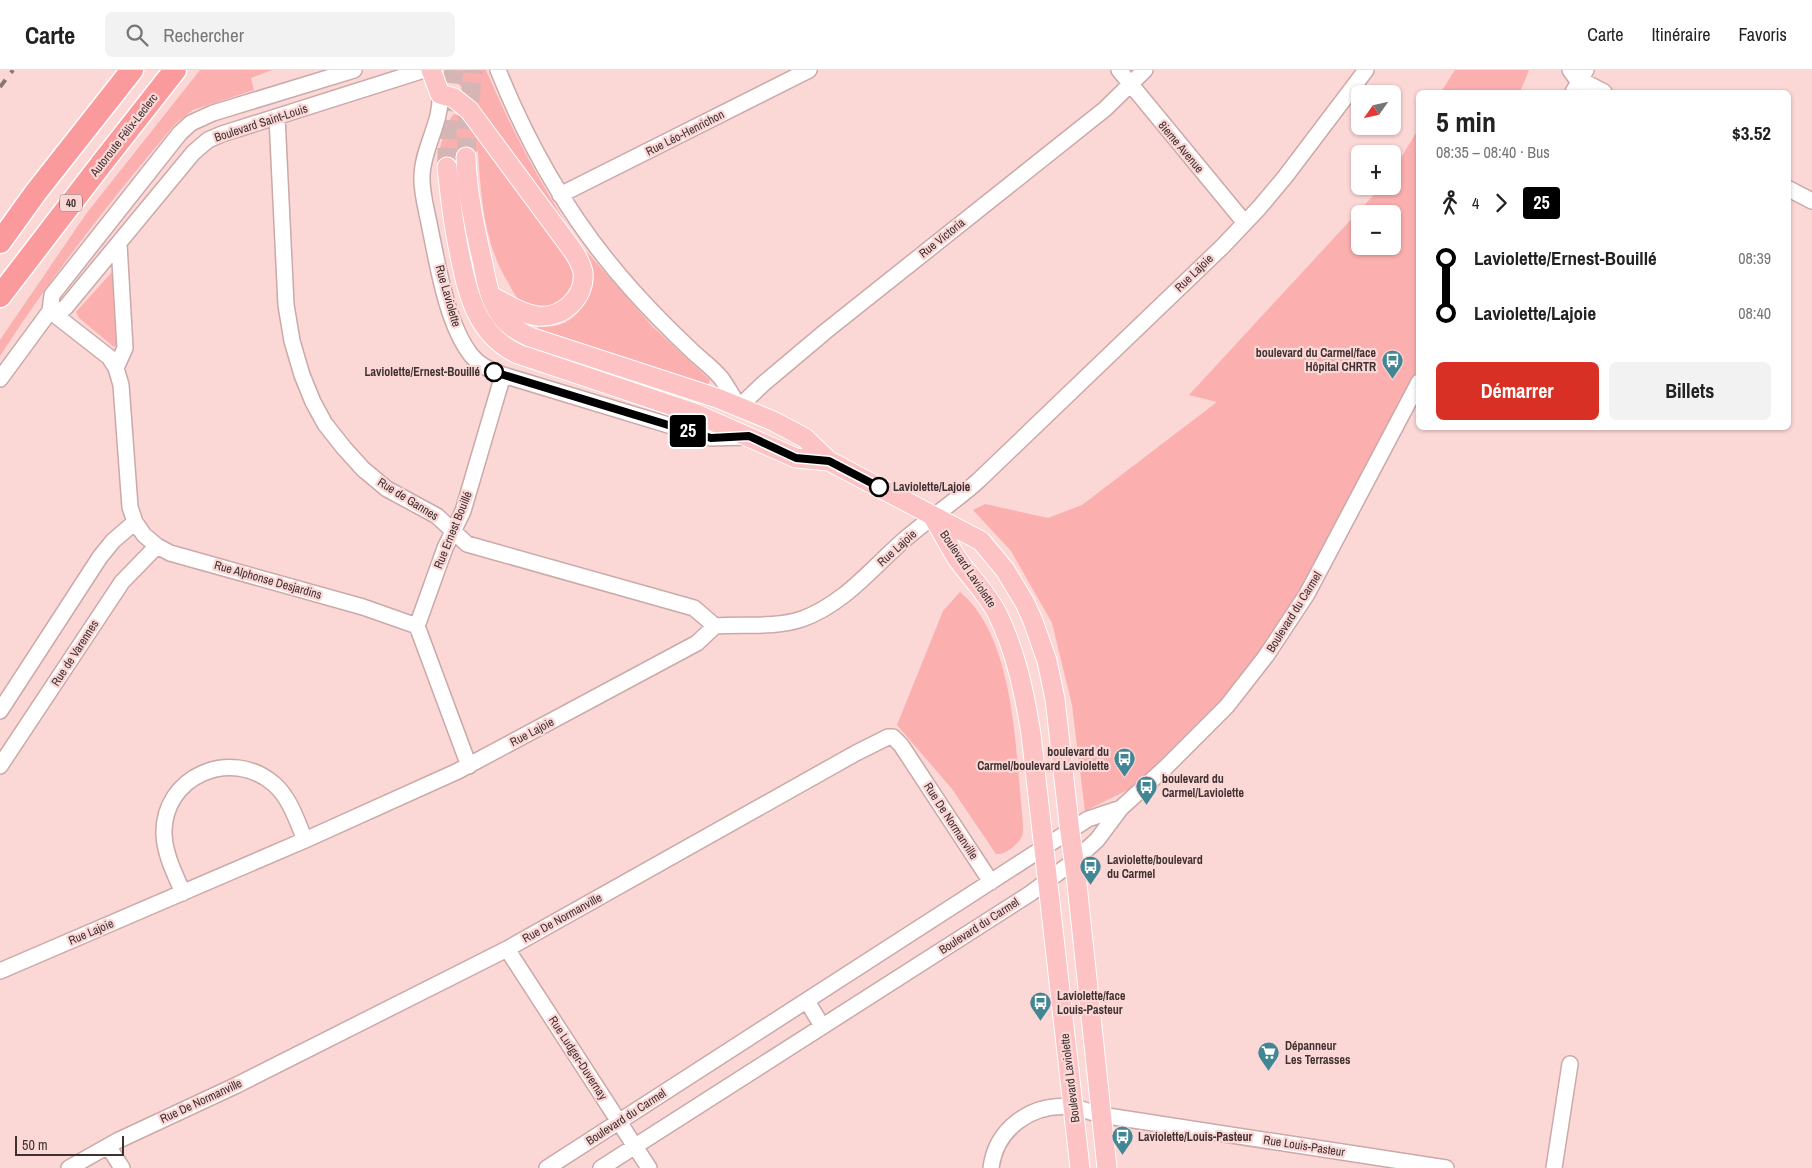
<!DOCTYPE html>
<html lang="fr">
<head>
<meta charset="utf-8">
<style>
	:root { --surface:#fff; --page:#f2f2f2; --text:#222; --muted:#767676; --line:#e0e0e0; --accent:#d93025 }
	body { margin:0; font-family:"Archivo Narrow",sans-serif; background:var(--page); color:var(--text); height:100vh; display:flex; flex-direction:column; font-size:19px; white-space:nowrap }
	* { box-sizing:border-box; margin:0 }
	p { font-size:16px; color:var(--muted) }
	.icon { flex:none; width:28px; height:28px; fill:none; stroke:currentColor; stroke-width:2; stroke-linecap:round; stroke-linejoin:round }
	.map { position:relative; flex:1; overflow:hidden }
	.side { position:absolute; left:1416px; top:20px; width:375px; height:340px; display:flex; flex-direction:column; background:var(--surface); border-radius:8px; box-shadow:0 1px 4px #0004 }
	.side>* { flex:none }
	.badge { padding:0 10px; border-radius:4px; font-size:18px; line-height:32px }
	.needle { width:32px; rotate:236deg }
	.buttons { position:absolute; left:1351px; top:15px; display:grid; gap:10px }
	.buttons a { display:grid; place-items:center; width:50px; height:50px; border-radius:8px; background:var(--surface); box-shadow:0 1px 4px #0004; font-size:25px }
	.scale { position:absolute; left:15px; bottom:12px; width:109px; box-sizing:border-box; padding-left:5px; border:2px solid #3f3131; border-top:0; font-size:14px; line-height:18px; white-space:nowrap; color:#3f3131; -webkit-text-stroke:4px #fbd7d6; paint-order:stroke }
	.map>.badge { position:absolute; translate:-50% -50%; box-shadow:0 0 0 2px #fff }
	.legs { display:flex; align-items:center; gap:8px; height:55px; padding:0 20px; font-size:16px }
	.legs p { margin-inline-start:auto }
	.headline { display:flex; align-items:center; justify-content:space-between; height:85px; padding:0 20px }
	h1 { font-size:28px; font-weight:700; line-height:38px }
	.cta { display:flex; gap:10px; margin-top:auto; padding:10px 20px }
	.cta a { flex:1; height:58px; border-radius:8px; background:var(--accent); color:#fff; font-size:20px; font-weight:700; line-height:58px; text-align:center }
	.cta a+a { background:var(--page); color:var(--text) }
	ul { padding:0 20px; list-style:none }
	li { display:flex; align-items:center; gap:18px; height:55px; font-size:19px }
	li i { display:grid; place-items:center; width:8px; height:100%; margin:0 6px; background:currentColor }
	li i::after { content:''; width:12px; height:12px; margin:-6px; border:4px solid; border-radius:50%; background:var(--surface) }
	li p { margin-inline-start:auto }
	li:first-child i { background:linear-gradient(#0000 50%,currentColor 0) }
	li:last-child i { background:linear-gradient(currentColor 50%,#0000 0) }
	header { display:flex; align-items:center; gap:30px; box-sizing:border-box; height:70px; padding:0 25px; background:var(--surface); border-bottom:1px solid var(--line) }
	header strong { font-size:24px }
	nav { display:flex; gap:28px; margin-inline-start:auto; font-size:18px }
	.search { width:350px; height:45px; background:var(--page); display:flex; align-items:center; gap:12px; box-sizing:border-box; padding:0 18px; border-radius:8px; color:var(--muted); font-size:19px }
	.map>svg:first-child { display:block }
</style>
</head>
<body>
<header>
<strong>Carte</strong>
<div class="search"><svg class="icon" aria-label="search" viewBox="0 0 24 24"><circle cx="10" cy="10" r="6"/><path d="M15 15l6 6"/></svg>Rechercher</div>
<nav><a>Carte</a><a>Itinéraire</a><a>Favoris</a></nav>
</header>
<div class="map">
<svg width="1812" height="1098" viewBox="0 0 1812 1098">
	<rect width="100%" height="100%" fill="#fbd7d6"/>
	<path fill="#fbafaf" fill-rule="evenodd" d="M200 0H272L251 8 254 20 193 40 176 53C113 127 53 204 0 286V270L86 144Z
		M459 0H486C509 54 535 104 566 153L479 38 457 12 447 5Z
		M1455 0H1529L1520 22H1441Z
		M454 44 462 46 564 181C569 191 578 204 574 216 567 235 539 244 522 232 516 228 512 220 509 214 484 175 481 126 478 81L437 102C435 91 446 51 454 44Z
		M1419 58V306L1417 310 1271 570 1228 626 1146 711 1085 741 1072 635 1052 553 1011 481 973 440 985 434 1048 448 1082 435 1217 332 1189 325 1382 116H1392L1393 101ZM1360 144H1392V176H1360Z
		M586 181 653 257 710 310 708 316 538 259V256C582 263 600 216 586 181Z
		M113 201 118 275 114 277 79 248 76 242Z
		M960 522C966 527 972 533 976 539 1016 593 1016 689 1023 754 1023 757 1023 763 1022 766 1018 775 1005 785 996 784L952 719 897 655 943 541Z"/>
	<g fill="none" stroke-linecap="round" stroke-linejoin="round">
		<path stroke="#d5b6b5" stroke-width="19" stroke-dasharray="19 9" stroke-linecap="butt" d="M466 87 468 48 473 0
			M447 97V65L454 0"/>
		<defs>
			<path id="minor" d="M498 0C531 82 575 157 634 222 652 242 671 261 690 279 700 289 712 297 721 308 727 316 733 327 739 337L763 314 826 261 1105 39 1145 0
				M1119 0 1245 153
				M1570 0 1575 7 1604 22
				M1573 22 1586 0
				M440 24C442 52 423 77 422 105 421 123 427 141 430 158 438 197 447 254 471 285 479 295 491 301 503 305L711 368 747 367
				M277 47 286 235 292 271 302 305 313 332 325 354 344 378 363 399 387 419 437 446 467 474 694 538 715 556
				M1789 119 1812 131
				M560 125 809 0
				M50 241 109 287 116 298 121 315 130 437 135 452 144 465 157 476 170 483 363 537 417 556 469 696
				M50 241 65 238 193 83 208 70 222 64 424 0
				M116 298 125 278 119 174
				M0 309 50 241 52 225 180 63 191 53 213 43 354 0
				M417 556 445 478 463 441 503 305
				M0 641 100 487 113 471 135 452
				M0 696 122 512 157 476
				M183 823C175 804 165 785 164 765 162 706 231 677 274 714 290 728 297 751 305 770
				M507 879 649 1098
				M0 901 305 770 458 701 697 573 715 556C743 554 775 558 802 549 844 534 872 498 904 470 928 449 955 432 979 410L1223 176 1259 138 1285 107 1366 0
				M807 931 822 956
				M108 1076 122 1098
				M69 1098 117 1071 237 1015 507 879 856 683 888 667H893L901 675 991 812
				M547 1098 1088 749 1121 738
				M601 1098 1031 823 1074 791 1097 770 1121 738 1165 698 1227 636 1266 586 1307 524 1419 312
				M991 1098C996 1058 1032 1033 1071 1037 1081 1038 1092 1043 1101 1045L1446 1098
				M1554 1098 1570 994"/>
			<path id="major" d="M431 0 440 24 454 28 469 40 571 178C576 185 581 193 583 202 586 228 561 249 537 246 521 244 505 233 491 226
				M466 87C467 123 475 159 483 194 486 209 489 227 498 241 505 254 517 261 530 267L717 328 773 351 805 368 829 391 981 471 1005 500 1025 533 1033 551 1047 591 1055 629 1070 762 1076 805 1107 1098
				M447 97C450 126 453 154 459 181 467 222 476 265 518 284L694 343 796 388 829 391
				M933 447C941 460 948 474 956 487 969 506 986 522 997 543 1016 582 1024 621 1031 664L1080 1098"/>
			<path id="highway" d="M0 172 36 122 132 0
				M0 226 102 93 175 0"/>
		</defs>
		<use href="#minor" stroke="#cca9a9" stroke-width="18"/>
		<use href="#major" stroke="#fff" stroke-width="21"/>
		<use href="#highway" stroke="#fff" stroke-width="25"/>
		<use href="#minor" stroke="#fff" stroke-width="15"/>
		<use href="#major" stroke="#fdc2c4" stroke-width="19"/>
		<use href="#highway" stroke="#fb9a9c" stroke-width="22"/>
		<path stroke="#8b7473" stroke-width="4" stroke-dasharray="9 9" stroke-linecap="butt" d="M0 17 13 0"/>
	</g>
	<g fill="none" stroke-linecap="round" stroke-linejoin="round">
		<defs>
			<path id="line-1" d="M494 302 711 368 749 366 796 388 829 391 879 417"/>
		</defs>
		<use href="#line-1" stroke="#fff" stroke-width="11"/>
		<use href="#line-1" stroke="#000" stroke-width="8"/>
	</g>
	<defs>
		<symbol id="bus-pin" viewBox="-11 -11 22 30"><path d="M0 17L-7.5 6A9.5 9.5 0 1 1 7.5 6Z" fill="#418694" stroke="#fbd7d6"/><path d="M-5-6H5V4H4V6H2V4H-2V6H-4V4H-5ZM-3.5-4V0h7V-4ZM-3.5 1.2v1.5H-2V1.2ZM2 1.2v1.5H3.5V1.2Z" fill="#fff"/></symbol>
		<symbol id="supermarket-pin" viewBox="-11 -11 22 30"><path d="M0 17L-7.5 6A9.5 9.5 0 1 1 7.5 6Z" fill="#418694" stroke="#fbd7d6"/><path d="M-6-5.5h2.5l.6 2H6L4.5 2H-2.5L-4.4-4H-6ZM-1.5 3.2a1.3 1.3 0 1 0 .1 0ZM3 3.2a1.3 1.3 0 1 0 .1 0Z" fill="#fff"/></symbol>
	</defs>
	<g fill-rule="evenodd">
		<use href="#bus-pin" x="1380" y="278" width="25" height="34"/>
		<use href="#bus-pin" x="1112" y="676" width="25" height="34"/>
		<use href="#bus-pin" x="1134" y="704" width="25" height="34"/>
		<use href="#bus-pin" x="1078" y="784" width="25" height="34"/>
		<use href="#bus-pin" x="1028" y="920" width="25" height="34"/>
		<use href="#supermarket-pin" x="1256" y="970" width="25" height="34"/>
		<use href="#bus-pin" x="1110" y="1054" width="25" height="34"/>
	</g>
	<g fill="#fff" stroke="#000" stroke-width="2.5">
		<circle cx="494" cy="302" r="9"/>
		<circle cx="879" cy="417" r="9"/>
	</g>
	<g text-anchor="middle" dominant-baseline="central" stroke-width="4.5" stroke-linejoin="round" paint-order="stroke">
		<rect fill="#fbd7d6" stroke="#776362" stroke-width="1" x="60" y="124.5" width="22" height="17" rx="4"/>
		<g font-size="11" font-weight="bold" fill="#3f3131">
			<text x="71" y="133">40</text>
		</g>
		<g font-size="12" fill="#3f3131" stroke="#fbd7d6">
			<text transform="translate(261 53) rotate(-18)">Boulevard Saint-Louis</text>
			<text transform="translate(685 63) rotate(-27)">Rue Léo-Henrichon</text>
			<text transform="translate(124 65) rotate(-52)">Autoroute Félix-Leclerc</text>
			<text transform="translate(1181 77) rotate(50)">8ieme Avenue</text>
			<text transform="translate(942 168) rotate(-39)">Rue Victoria</text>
			<text transform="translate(1194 203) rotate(-44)">Rue Lajoie</text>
			<text transform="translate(448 226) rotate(74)">Rue Laviolette</text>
			<text transform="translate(408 429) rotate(32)">Rue de Gannes</text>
			<text transform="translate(453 460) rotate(-68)">Rue Ernest Bouillé</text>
			<text transform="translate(897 478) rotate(-42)">Rue Lajoie</text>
			<text transform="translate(968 499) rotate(56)">Boulevard Laviolette</text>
			<text transform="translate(268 510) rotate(16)">Rue Alphonse Desjardins</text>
			<text transform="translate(1294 542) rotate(-58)">Boulevard du Carmel</text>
			<text transform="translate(75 583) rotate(-57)">Rue de Varennes</text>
			<text transform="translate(532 662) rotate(-28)">Rue Lajoie</text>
			<text transform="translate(951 751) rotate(57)">Rue De Normanville</text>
			<text transform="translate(562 848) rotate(-29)">Rue De Normanville</text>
			<text transform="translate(979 856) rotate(-33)">Boulevard du Carmel</text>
			<text transform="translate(91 862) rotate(-23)">Rue Lajoie</text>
			<text transform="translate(578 988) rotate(57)">Rue Ludger-Duvernay</text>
			<text transform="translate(1070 1008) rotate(-97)">Boulevard Laviolette</text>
			<text transform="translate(201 1031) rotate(-25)">Rue De Normanville</text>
			<text transform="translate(626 1047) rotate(-33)">Boulevard du Carmel</text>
			<text transform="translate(1304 1076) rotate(9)">Rue Louis-Pasteur</text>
		</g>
		<g font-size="12" font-weight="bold" fill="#3f3131" stroke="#fbd7d6" text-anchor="start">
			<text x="1376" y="283" text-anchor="end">boulevard du Carmel/face<tspan x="1376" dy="14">Hôpital CHRTR</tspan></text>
			<text x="1109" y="682" text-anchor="end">boulevard du<tspan x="1109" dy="14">Carmel/boulevard Laviolette</tspan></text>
			<text x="1162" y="709">boulevard du<tspan x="1162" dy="14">Carmel/Laviolette</tspan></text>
			<text x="1107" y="790">Laviolette/boulevard<tspan x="1107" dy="14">du Carmel</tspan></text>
			<text x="1057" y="926">Laviolette/face<tspan x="1057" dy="14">Louis-Pasteur</tspan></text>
			<text x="1285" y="976">Dépanneur<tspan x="1285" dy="14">Les Terrasses</tspan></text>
			<text x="1138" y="1067">Laviolette/Louis-Pasteur</text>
		</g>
		<g font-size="12" font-weight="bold" fill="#3f3131" stroke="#fbd7d6" text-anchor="end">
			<text x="480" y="302">Laviolette/Ernest-Bouillé</text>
			<text x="893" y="417" text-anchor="start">Laviolette/Lajoie</text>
		</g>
	</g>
</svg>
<div class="buttons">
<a><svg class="needle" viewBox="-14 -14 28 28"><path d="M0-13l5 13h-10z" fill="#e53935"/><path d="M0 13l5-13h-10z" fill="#767676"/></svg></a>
<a>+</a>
<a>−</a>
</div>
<div class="scale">50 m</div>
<b class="badge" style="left:688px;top:361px;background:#000;color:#fff">25</b>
<section class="side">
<div class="headline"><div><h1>5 min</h1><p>08:35 – 08:40 · Bus</p></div><b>$3.52</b></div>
<div class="legs"><svg class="icon" aria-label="walk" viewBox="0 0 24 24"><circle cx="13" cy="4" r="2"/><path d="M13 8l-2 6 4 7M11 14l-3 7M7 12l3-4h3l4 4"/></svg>4<svg class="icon" aria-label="forward" viewBox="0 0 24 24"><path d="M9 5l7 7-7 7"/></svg><b class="badge" style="background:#000;color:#fff">25</b></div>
<ul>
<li><i style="color:#000"></i><b>Laviolette/Ernest-Bouillé</b><p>08:39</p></li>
<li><i style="color:#000"></i><b>Laviolette/Lajoie</b><p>08:40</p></li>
</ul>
<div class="cta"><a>Démarrer</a><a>Billets</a></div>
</section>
</div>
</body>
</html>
